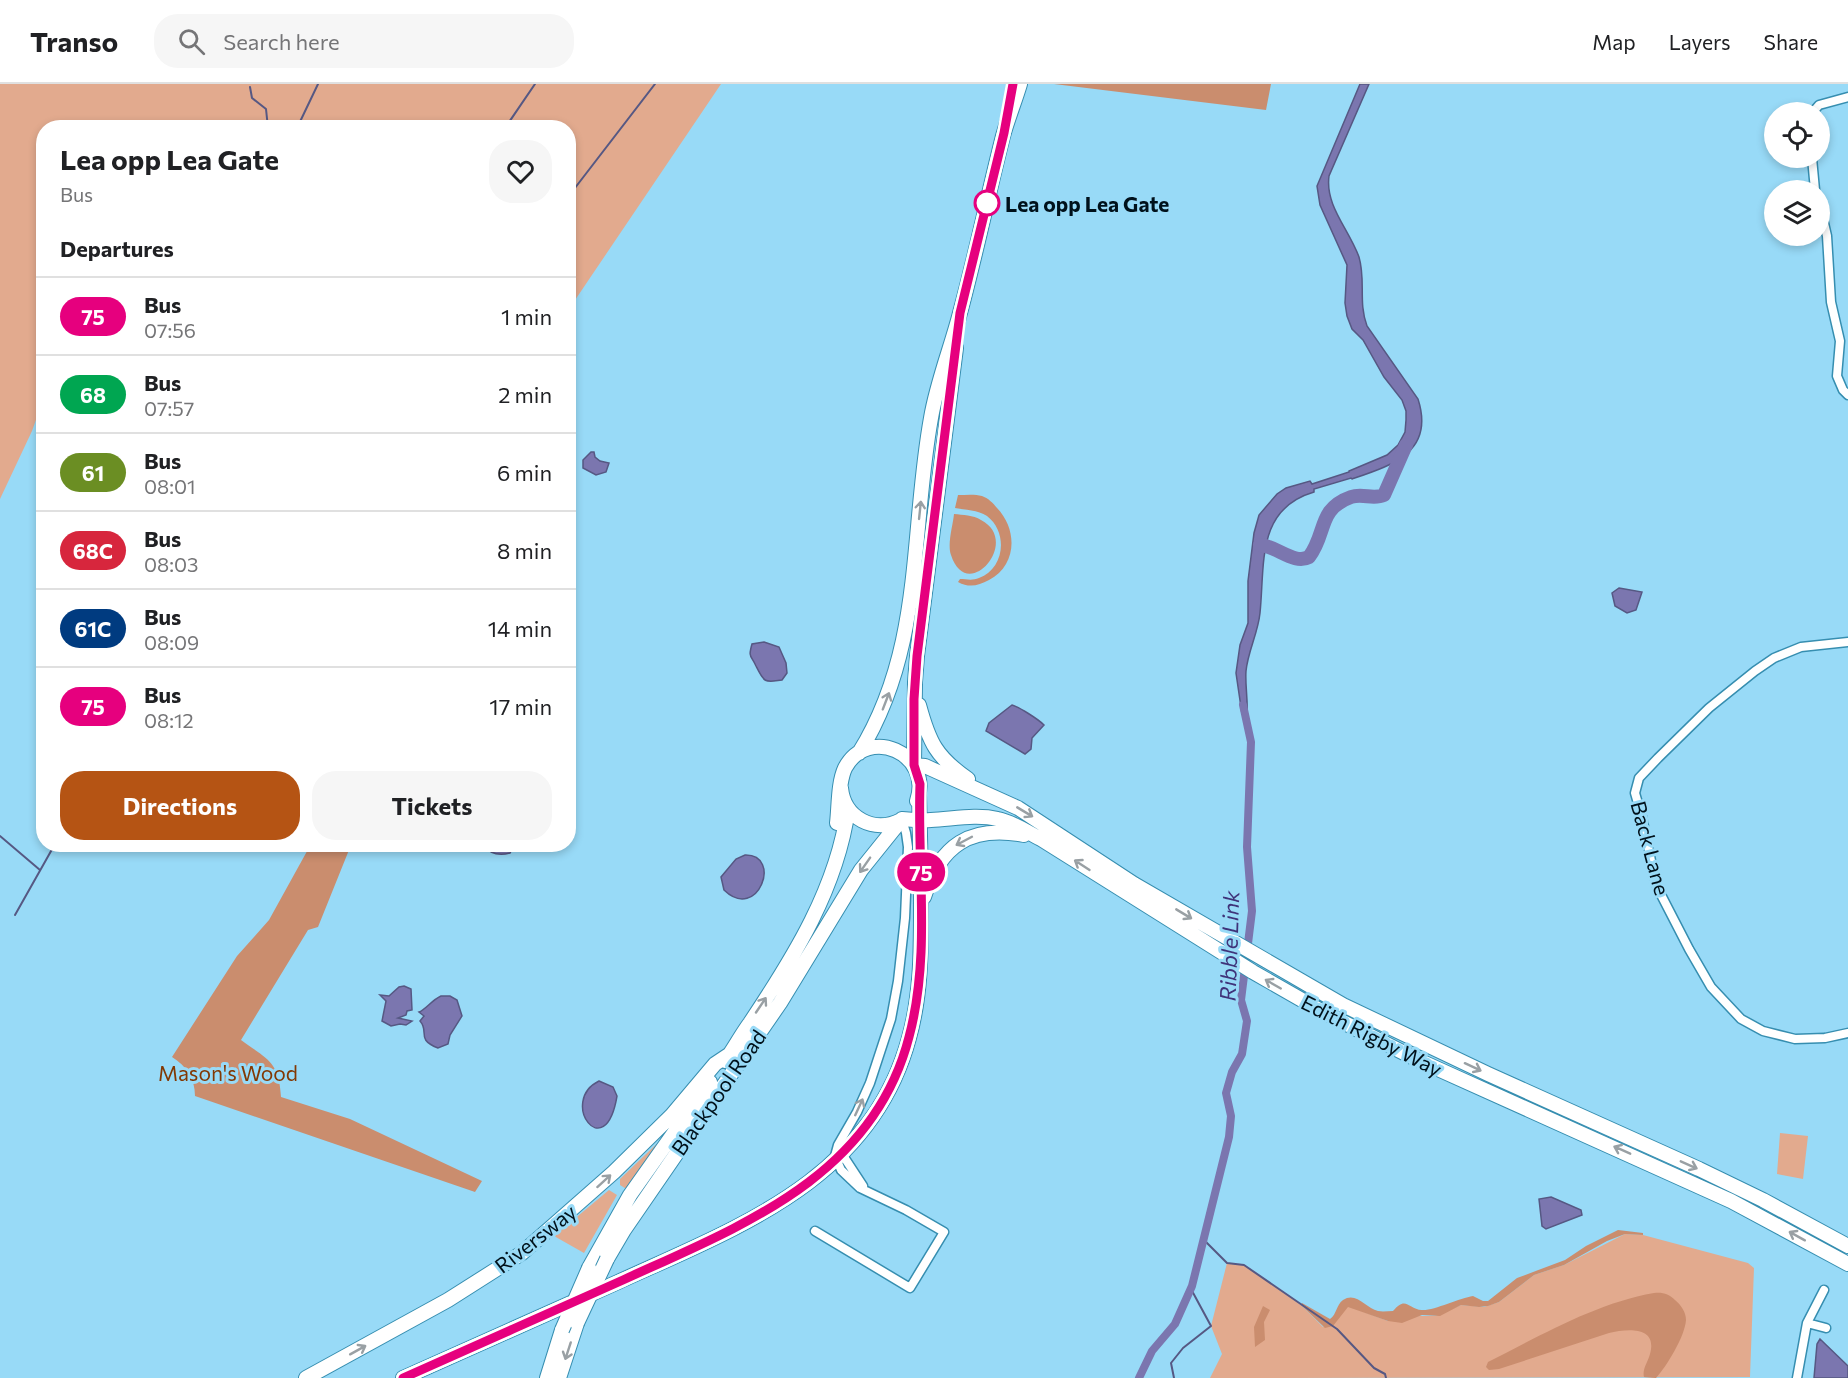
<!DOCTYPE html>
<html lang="en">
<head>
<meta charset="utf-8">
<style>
	:root { --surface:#fff; --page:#f6f6f6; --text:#202124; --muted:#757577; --line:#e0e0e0; --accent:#b55414 }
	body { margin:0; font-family:Commissioner,sans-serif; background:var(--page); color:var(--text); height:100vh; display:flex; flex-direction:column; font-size:22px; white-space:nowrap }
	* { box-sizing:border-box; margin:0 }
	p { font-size:20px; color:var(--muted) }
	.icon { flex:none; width:33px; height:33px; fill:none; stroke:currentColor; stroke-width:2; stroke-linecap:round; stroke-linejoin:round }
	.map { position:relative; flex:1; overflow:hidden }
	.sheet { position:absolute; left:36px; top:36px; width:540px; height:732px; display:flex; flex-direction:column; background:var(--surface); border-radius:24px; box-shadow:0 3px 9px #0003 }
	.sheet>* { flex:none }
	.badge { padding:0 12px; border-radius:20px; font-size:21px; line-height:39px }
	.controls { position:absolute; left:1764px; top:18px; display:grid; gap:12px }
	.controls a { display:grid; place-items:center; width:66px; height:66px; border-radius:50%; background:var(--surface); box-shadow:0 3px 9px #0003; font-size:30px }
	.map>.badge { position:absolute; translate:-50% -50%; box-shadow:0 0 0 3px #fff }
	h2 { padding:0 24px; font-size:22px; line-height:54px }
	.round { display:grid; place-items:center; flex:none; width:63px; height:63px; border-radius:24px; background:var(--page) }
	.headline { display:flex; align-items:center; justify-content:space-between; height:102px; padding:0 24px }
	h1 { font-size:28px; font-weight:700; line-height:45px }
	.cta { display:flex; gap:12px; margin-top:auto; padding:12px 24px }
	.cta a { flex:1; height:69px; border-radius:24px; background:var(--accent); color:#fff; font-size:24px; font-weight:700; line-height:69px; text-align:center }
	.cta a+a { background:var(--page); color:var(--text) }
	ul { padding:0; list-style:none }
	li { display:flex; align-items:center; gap:18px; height:78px; padding:0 24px; border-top:2px solid var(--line) }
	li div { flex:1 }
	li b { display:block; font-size:22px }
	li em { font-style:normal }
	li .badge { min-width:66px; font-weight:700; text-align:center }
	header { display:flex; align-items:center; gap:36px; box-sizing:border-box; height:84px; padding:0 30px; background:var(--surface); border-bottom:2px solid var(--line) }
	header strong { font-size:28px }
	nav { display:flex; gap:33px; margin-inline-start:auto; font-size:21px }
	.search { width:420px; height:54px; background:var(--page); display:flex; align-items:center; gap:15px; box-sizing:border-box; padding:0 21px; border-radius:24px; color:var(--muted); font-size:22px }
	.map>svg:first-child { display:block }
</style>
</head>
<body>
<header>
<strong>Transo</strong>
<div class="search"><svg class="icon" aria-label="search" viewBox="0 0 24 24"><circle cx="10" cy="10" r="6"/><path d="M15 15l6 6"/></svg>Search here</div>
<nav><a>Map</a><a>Layers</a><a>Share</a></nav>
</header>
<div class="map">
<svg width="1848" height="1294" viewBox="0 0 1848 1294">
	<rect width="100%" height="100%" fill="#98daf7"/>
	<path fill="#e2aa8e" d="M0 0H721L569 225 568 44H44L43 316 32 347 0 415Z
		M670 1047 628 1106 620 1101V1095Z
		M1780 1049 1808 1052 1803 1095 1777 1090Z
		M609 1106 617 1111 584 1169 554 1152Z
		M1625 1150 1643 1151 1748 1179 1754 1184 1750 1293 1210 1294 1222 1270 1211 1242 1227 1179 1244 1181 1301 1221 1323 1243 1348 1222 1388 1237 1419 1232H1436L1461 1221 1484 1223 1499 1218 1534 1191 1564 1181Z"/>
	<path fill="#ca8d6e" d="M1054 0H1271L1266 26Z
		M958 411C966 411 975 410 982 412 988 414 993 419 997 424 1018 446 1017 481 989 496 978 502 969 504 958 498L960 495C966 495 972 497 979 494 1004 485 1009 449 987 432 978 426 965 426 955 424Z
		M954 430C963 431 973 431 981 436 1022 457 967 521 951 471 947 460 953 441 954 430Z
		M311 760 351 761 318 843 308 846 241 956C268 976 279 977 281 1013L350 1035 482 1097 475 1108 195 1012C195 994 186 982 172 973L237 872 269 836Z
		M1618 1146 1643 1149V1151L1625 1150 1607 1157 1564 1181 1534 1191 1499 1218 1488 1222 1479 1223 1461 1221 1440 1232 1422 1231 1402 1239 1388 1237 1348 1223 1333 1242 1325 1244 1301 1221 1302 1219 1330 1235C1337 1230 1336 1221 1343 1216 1356 1207 1366 1224 1378 1227 1383 1228 1388 1227 1393 1227 1406 1211 1408 1225 1422 1226 1433 1227 1460 1214 1473 1212L1483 1217H1488L1517 1194 1565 1176 1586 1162Z
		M1654 1209C1663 1208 1669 1210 1675 1216 1681 1221 1686 1228 1686 1236 1685 1252 1667 1282 1656 1294L1644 1293C1642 1285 1648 1278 1650 1270 1658 1241 1626 1245 1609 1249L1499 1285 1489 1286 1486 1283 1488 1278C1540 1252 1596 1219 1654 1209Z
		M1263 1222 1270 1226 1264 1238 1265 1256 1255 1263 1254 1243Z"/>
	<path fill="#7b76af" stroke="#565883" stroke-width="1.5" d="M1360 0H1369L1329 92C1325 122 1349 145 1359 173 1366 197 1358 218 1367 242L1418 315C1435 368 1393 381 1352 395L1351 394 1314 405V408C1256 425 1265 480 1260 529 1258 549 1248 567 1246 587 1245 601 1248 615 1247 629L1242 630 1236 589 1240 561 1248 539V497L1254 449 1259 431 1277 410 1286 404 1310 397 1312 400 1349 388V387L1387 371 1398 361 1405 348 1406 336V327L1402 316 1384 293 1363 256 1352 245 1347 232 1345 219 1347 181 1320 121 1317 102Z
		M591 368H594L595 373 600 377 609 379 606 388 596 391 583 384V376Z
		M1619 504 1642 508 1636 526 1627 529 1615 522 1612 509Z
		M764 558 779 563 786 579 787 589 782 596C764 599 764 598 756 582 751 571 748 574 752 560Z
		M1012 621C1019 623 1038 635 1044 641L1032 654 1031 665 1025 670 986 647 989 639Z
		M483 761H514L510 769C499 772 490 770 483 761Z
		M745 771C783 770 758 839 724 806L721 793 736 775Z
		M404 902 411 905 412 926 407 927 406 931 398 934 412 937 406 941 400 940 391 942 382 937 386 917 380 911 389 912 399 903Z
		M441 912H450L457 916 462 932 450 951 448 960 438 964C415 955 430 948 420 937L424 932 419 928C425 926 432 916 441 912Z
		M599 997 613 1003 617 1012C605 1083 558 1017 599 997Z
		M1551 1113 1581 1126 1582 1131 1546 1145 1542 1142 1539 1115Z
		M1820 1255 1848 1282V1294H1814L1817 1260Z"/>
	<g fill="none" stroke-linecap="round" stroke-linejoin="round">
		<path stroke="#565883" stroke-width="2" d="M250 3 252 14 266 25 268 44
			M297 44 318 0
			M505 44 535 0
			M568 113 655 0
			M0 752 40 786
			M15 831 55 760
			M1204 1156 1227 1179 1244 1181 1337 1245 1374 1284 1385 1290 1386 1294
			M1174 1294 1171 1279 1183 1264 1211 1242 1191 1205"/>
		<path stroke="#7b76af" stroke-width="8" d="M1139 1294 1152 1267 1175 1240 1192 1202 1229 1053 1231 1032 1226 1009 1232 988 1242 970 1247 937 1241 916 1252 827 1247 763 1251 658 1243 621"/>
		<path stroke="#7b76af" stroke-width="14" d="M1260 461C1277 462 1294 481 1309 473 1327 450 1317 425 1351 413 1363 409 1373 416 1384 411L1406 361"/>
		<defs>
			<path id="minor" d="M1813 28 1819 21 1848 13
				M1812 74 1815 106
				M1820 122 1827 152 1831 218 1840 257 1837 292 1843 306 1848 311
				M1848 558 1801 563 1774 574 1755 587 1709 624 1658 674 1639 694 1635 709 1642 733 1656 801 1689 865 1711 903 1741 935 1763 947 1795 955 1825 954 1848 949
				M842 1070 863 1102
				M815 1147 910 1204 944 1148 906 1126 860 1104 841 1086 835 1072 838 1061 857 1028 870 999 891 935 898 897 905 834 908 763 906 749 902 735
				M1807 1239 1826 1244
				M1797 1294 1807 1239 1824 1206"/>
			<path id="trunk" d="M919 621C929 658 936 673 968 695
				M859 669C924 564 910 450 931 334 937 298 951 264 960 229 976 170 988 111 1003 52 1008 34 1015 17 1020 0
				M914 681 925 682 1018 724 1134 800 1343 921 1488 990 1699 1085 1763 1116 1848 1162
				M914 681 915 598 917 572 956 264
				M841 704C844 734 874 750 901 736
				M902 735C912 736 922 737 931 736 953 735 976 730 998 735 1013 738 1027 748 1041 755L1253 888 1323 928 1418 976 1731 1117 1848 1180
				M837 739C839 722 838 699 845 684 868 641 933 669 917 717
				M924 813C940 761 970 741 1024 751
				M725 977C734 965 741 951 750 939 794 873 837 804 848 725
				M607 1175 624 1146 780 919 861 786 902 735
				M589 1184 630 1111 710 998
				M306 1294 448 1216 522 1169 614 1088 672 1031 715 980 730 970
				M403 1294C475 1262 547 1230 618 1198 738 1143 871 1096 909 954 921 911 921 868 921 824 921 786 920 748 919 711
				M547 1294 562 1246
				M559 1294 577 1239"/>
		</defs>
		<use href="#minor" stroke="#368eb0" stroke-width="11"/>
		<use href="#trunk" stroke="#368eb0" stroke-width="16"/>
		<use href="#minor" stroke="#fff" stroke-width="8"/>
		<use href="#trunk" stroke="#fff" stroke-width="14"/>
		<defs>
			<path id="trunk-bridge" d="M577 1239 607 1175
				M562 1246 589 1184"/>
		</defs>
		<use href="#trunk-bridge" stroke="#368eb0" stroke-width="16" stroke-linecap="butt"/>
		<use href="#trunk-bridge" stroke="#fff" stroke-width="14"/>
	</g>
	<defs><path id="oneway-shaft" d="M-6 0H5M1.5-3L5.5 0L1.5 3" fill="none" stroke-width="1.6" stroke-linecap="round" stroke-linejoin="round" transform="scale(1.5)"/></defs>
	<g stroke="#99a0a4">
		<use href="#oneway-shaft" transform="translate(920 426) rotate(-84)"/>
		<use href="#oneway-shaft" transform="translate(886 617) rotate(-69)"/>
		<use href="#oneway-shaft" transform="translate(1025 728) rotate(31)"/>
		<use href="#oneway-shaft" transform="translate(964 757) rotate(152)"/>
		<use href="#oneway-shaft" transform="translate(865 781) rotate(125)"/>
		<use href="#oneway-shaft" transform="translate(1082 781) rotate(-147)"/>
		<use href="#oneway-shaft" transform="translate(1184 830) rotate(31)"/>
		<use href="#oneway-shaft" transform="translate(1273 900) rotate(-150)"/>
		<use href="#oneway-shaft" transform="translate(761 921) rotate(-56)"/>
		<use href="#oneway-shaft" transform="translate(1473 983) rotate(25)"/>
		<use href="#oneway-shaft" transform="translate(859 1023) rotate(-65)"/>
		<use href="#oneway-shaft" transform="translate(1622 1066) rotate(-156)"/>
		<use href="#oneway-shaft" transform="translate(1689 1081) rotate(24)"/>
		<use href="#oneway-shaft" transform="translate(604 1097) rotate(-42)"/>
		<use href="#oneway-shaft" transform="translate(1797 1152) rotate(-151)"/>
		<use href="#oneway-shaft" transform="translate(358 1266) rotate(-29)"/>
		<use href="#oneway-shaft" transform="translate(568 1267) rotate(108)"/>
	</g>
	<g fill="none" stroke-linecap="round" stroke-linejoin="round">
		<defs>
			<path id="line" d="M403 1294C476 1261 550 1229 623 1196 741 1142 873 1093 909 953 931 871 917 784 920 700L914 681V615L917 572 960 229 1004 49 1013 0"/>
		</defs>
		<use href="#line" stroke="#fff" stroke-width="14"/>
		<use href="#line" stroke="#e6007e" stroke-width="9"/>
	</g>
	<circle fill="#fff" stroke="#e6007e" stroke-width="3" cx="987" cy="119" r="12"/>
	<g text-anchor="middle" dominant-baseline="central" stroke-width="6" stroke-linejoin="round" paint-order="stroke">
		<g font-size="21" font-weight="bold" fill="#00111b" stroke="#98daf7" text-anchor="start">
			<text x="1005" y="119">Lea opp Lea Gate</text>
		</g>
		<g font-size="21" fill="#00111b" stroke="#98daf7">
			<text transform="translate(1651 764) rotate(75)">Back Lane</text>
			<text transform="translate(1372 951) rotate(27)">Edith Rigby Way</text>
			<text transform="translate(718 1008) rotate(-55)">Blackpool Road</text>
			<text transform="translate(535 1154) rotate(-38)">Riversway</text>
		</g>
		<g font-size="21" fill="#823803" stroke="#98daf7">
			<text x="228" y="988">Mason's Wood</text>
		</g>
		<g font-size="22" font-style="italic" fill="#3f337a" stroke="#98daf7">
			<text transform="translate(1229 862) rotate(-88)">Ribble Link</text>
		</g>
	</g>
</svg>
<div class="controls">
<a><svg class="icon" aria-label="locate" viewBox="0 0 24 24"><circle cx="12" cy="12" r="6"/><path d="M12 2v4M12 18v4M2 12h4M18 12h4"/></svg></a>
<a><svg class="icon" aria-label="layers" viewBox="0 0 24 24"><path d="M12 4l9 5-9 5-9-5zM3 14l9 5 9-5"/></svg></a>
</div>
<b class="badge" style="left:921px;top:788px;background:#e6007e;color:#fff">75</b>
<section class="sheet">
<div class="headline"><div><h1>Lea opp Lea Gate</h1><p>Bus</p></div><a class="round"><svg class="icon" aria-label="heart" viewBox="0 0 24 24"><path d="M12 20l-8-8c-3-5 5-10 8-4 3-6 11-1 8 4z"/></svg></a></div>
<h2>Departures</h2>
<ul>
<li><span class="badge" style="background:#e6007e;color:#fff">75</span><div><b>Bus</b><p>07:56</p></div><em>1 min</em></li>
<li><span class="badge" style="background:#00a651;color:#fff">68</span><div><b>Bus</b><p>07:57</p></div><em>2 min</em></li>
<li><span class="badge" style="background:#6b8e23;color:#fff">61</span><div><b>Bus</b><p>08:01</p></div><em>6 min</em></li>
<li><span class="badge" style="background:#d7263d;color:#fff">68C</span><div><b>Bus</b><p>08:03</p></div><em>8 min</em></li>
<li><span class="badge" style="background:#003b80;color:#fff">61C</span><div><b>Bus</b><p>08:09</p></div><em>14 min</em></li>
<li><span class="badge" style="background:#e6007e;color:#fff">75</span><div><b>Bus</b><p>08:12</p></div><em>17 min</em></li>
</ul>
<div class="cta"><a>Directions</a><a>Tickets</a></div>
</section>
</div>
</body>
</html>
